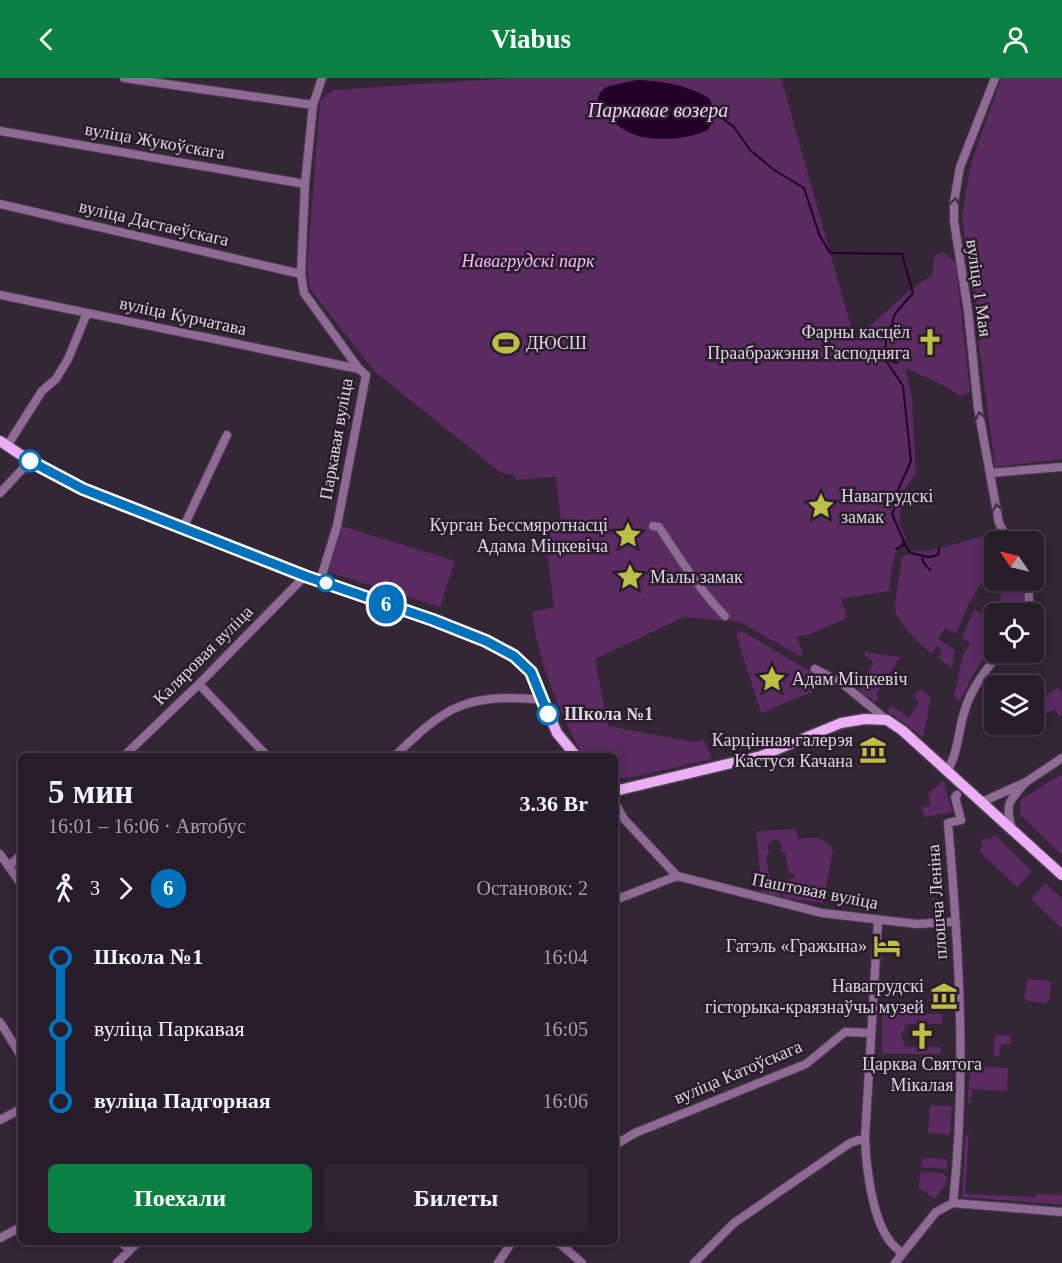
<!DOCTYPE html>
<html lang="ru">
<head>
<meta charset="utf-8">
<style>
	:root { --surface:#271c29; --page:#2f2531; --text:#f1f3f6; --muted:#a4a1a8; --line:#433a46; --accent:#0b8043 }
	body { margin:0; font-family:Georgia,serif; background:var(--page); color:var(--text); height:100vh; display:flex; flex-direction:column; font-size:22px; white-space:nowrap }
	* { box-sizing:border-box; margin:0 }
	p { font-size:20px; color:var(--muted) }
	.icon { flex:none; width:33px; height:33px; fill:none; stroke:currentColor; stroke-width:2; stroke-linecap:round; stroke-linejoin:round }
	.map { position:relative; flex:1; overflow:hidden }
	.side { position:absolute; left:18px; top:675px; width:600px; height:492px; display:flex; flex-direction:column; background:var(--surface); border-radius:9px; box-shadow:0 3px 15px #0003,0 0 0 2px var(--line) }
	.side>* { flex:none }
	.badge { padding:0 12px; border-radius:20px; font-size:21px; line-height:39px }
	.needle { width:39px; rotate:304deg }
	.tools { position:absolute; left:984px; top:453px; display:grid; gap:12px }
	.tools a { display:grid; place-items:center; width:60px; height:60px; border-radius:9px; background:var(--surface); box-shadow:0 3px 15px #0003,0 0 0 2px var(--line); font-size:30px }
	.map>.badge { position:absolute; translate:-50% -50%; box-shadow:0 0 0 3px #fff }
	.legs { display:flex; align-items:center; gap:9px; height:66px; padding:0 30px; font-size:20px }
	.legs p { margin-inline-start:auto }
	.headline { display:flex; align-items:center; justify-content:space-between; height:102px; padding:0 30px }
	h1 { font-size:33px; font-weight:600; line-height:45px }
	.button { display:flex; gap:12px; margin-top:auto; padding:12px 30px }
	.button a { flex:1; height:69px; border-radius:9px; background:var(--accent); color:#fff; font-size:24px; font-weight:600; line-height:69px; text-align:center }
	.button a+a { background:var(--page); color:var(--text) }
	ul { padding:0 30px; list-style:none }
	li { display:flex; align-items:center; gap:21px; height:72px; font-size:22px }
	li i { display:grid; place-items:center; width:9px; height:100%; margin:0 8px; background:currentColor }
	li i::after { content:''; width:15px; height:15px; margin:-8px; border:4px solid; border-radius:50%; background:var(--surface) }
	li p { margin-inline-start:auto }
	li:first-child i { background:linear-gradient(#0000 50%,currentColor 0) }
	li:last-child i { background:linear-gradient(currentColor 50%,#0000 0) }
	header { display:flex; justify-content:space-between; align-items:center; height:78px; padding:0 30px; background:var(--accent); color:#fff; font-size:27px; font-weight:600 }
	.map>svg:first-child { display:block }
</style>
</head>
<body>
<header><svg class="icon" aria-label="back" viewBox="0 0 24 24"><path d="M15 5l-7 7 7 7"/></svg>Viabus<svg class="icon" aria-label="person" viewBox="0 0 24 24"><circle cx="12" cy="8" r="4"/><path d="M4 21q1-7 8-7t8 7"/></svg></header>
<div class="map">
<svg width="1062" height="1185" viewBox="0 0 1062 1185">
	<rect width="100%" height="100%" fill="#342537"/>
	<path fill="#5a2a61" d="M510 0H781L854 259H857L910 212 932 197 935 177 944 174 956 186 970 314 960 318 943 307 905 290 912 321 916 396 903 413 899 445 906 460C891 473 892 494 889 513L841 521 847 540 811 556 797 559 803 576 801 579 740 544 684 539 595 581 608 648 693 664 704 662 712 681 629 700 615 699V678H582C558 626 539 591 532 533L554 530 546 466 555 446 561 445 556 399 516 402 514 397 501 395 374 293 310 211 307 189 320 23 333 12Z
		M1001 0H1062V381L995 389 962 139 970 89Z
		M342 448 455 483 440 529 328 494Z
		M983 458 985 465 1001 461 1003 463 994 464V502L1024 503V522L1017 535 994 536V565L974 595 960 623H958L954 618 963 577 970 566 962 560 974 531 990 541 1002 516 981 505 969 525 956 556 945 550 938 561 955 572 952 590 938 580 942 572 937 568 932 576C921 568 898 545 895 532 894 525 901 489 902 479L913 473H929Z
		M740 552 820 599 812 614 761 635 736 556Z
		M865 574 899 579 901 578 876 616 879 619 875 624 859 612 874 585 865 577Z
		M1058 609 1062 615V636L1059 638 1054 631 1041 639 1046 647 1041 650 1034 639V625Z
		M920 611 931 619 923 659 887 633 891 627 909 640 919 624 914 618Z
		M1062 696V777L1020 737V722Z
		M942 704H944L952 734 925 739 921 729 931 727 928 715Z
		M796 751 798 761C814 759 823 758 833 772L823 825 783 820 782 807 786 806 785 802 795 800 794 795 789 796 785 774H782L781 765 777 762 771 763 768 767 769 776 766 777 770 804H774L775 808 779 807 780 819 762 817 756 753Z
		M995 757 1032 793 1017 809 979 773 983 769 981 764 983 761H991Z
		M1045 805 1062 821V851L1031 821Z
		M1027 901 1050 903 1051 905 1050 921 1046 925 1027 923 1024 920Z
		M882 936H942V946H905V951L901 955 905 969H941V976H882Z
		M995 957 1011 958 1010 966H1001L999 979 993 978Z
		M970 988 1008 990 1007 1013 972 1011 971 1025H968Z
		M930 1027 952 1028 950 1057 928 1055Z
		M969 1054 965 1116 1036 1119V1116L1062 1117V1127L962 1119 965 1059Z
		M922 1080 947 1081V1091L921 1089Z
		M921 1094 944 1095 947 1100 945 1108 934 1121 918 1109Z"/>
	<path fill="#220027" d="M637 2C663 3 686 7 709 20L716 36 708 52C687 61 664 63 643 59 627 57 581 27 605 10 609 7 630 4 637 2Z"/>
	<g fill="none" stroke-linecap="round" stroke-linejoin="round">
		<path stroke="#220027" stroke-width="2" d="M713 36H716L734 49 750 72 774 92 804 110 819 156 830 175 902 176 913 215 895 236 886 263 885 281 903 308 911 383 894 421 896 427 892 436 905 466 896 471
			M885 281 897 285
			M905 466 910 475 929 479 938 477 939 470
			M922 477 923 484 930 492"/>
		<defs>
			<path id="minor" d="M124 0 313 27 322 0
				M995 0 960 89 954 124V143L968 233 978 330 999 445 1009 464
				M313 27 305 106 301 196 304 215 359 291 366 297 337 448 320 503
				M0 53 305 106
				M0 126 301 196
				M0 217 359 291
				M7 368 42 313 56 301 68 281 87 235
				M990 395 1062 389
				M0 415 30 383
				M653 448 659 449C680 481 698 510 725 538
				M183 450 227 357
				M1025 536 1029 523 1028 502
				M815 591 843 606 887 642
				M199 606 267 678
				M124 678 199 606 305 498
				M395 678C447 626 469 615 543 622
				M947 693C958 676 958 654 964 635 970 612 985 593 1000 574
				M982 724 1026 704 1062 680
				M615 725 624 741 677 798 822 835 917 846 949 844
				M1012 751C1005 727 1008 724 1024 706
				M0 776 21 806
				M9 788 21 777
				M615 822 677 798
				M878 843 865 1060C866 1088 872 1139 889 1162 892 1167 898 1171 902 1176
				M0 944 21 978
				M0 1042 21 1031
				M615 1067 635 1055 806 986 845 954 871 955
				M953 1125C967 998 959 871 948 745L961 742 955 719 957 717
				M953 1125 1062 1134
				M0 1160 21 1149
				M121 1164 130 1172
				M558 1164 582 1185
				M117 1185 138 1164
				M498 1185 512 1164
				M694 1185 734 1145 850 1065 865 1060
				M895 1185 936 1134 953 1125"/>
			<path id="major" d="M0 363 30 383 83 411 305 498 433 542 486 563 514 578 531 594 557 655 576 678
				M615 713 761 678 841 645 865 641 887 642 903 653 1062 797"/>
		</defs>
		<use href="#minor" stroke="#4f4152" stroke-width="10"/>
		<use href="#major" stroke="#4f4152" stroke-width="13"/>
		<use href="#minor" stroke="#8f6a95" stroke-width="8"/>
		<use href="#major" stroke="#ecaff5" stroke-width="10"/>
	</g>
	<defs><path id="oneway-chevron" d="M-2-3.5L2.5 0L-2 3.5" fill="none" stroke-width="1.6" stroke-linecap="round" stroke-linejoin="round" transform="scale(1.5)"/></defs>
	<g stroke="#433046">
		<use href="#oneway-chevron" transform="translate(955 124) rotate(-83)"/>
		<use href="#oneway-chevron" transform="translate(980 338) rotate(-100)"/>
		<use href="#oneway-chevron" transform="translate(997 430) rotate(-101)"/>
	</g>
	<g fill="none" stroke-linecap="round" stroke-linejoin="round">
		<defs>
			<path id="line-1" d="M30 383 83 411 305 498 433 542 486 563 514 578 531 594 548 636"/>
		</defs>
		<use href="#line-1" stroke="#fff" stroke-width="14"/>
		<use href="#line-1" stroke="#0072bc" stroke-width="9"/>
	</g>
	<defs>
		<symbol id="church-bare" viewBox="-9 -9 18 18"><path d="M-1.2-6h2.4v3.5h3.3v2.4h-3.3V6h-2.4V-.1h-3.3v-2.4h3.3Z" fill="#bac045" stroke="#2a1c2c" stroke-width="2.5" paint-order="stroke"/></symbol>
		<symbol id="stadium-bare" viewBox="-9 -9 18 18"><path d="M0-5a6.5 5 0 1 0 0 10a6.5 5 0 1 0 0-10ZM-3.5-1.8h7v3.6h-7Z" fill="#bac045" stroke="#2a1c2c" stroke-width="2.5" paint-order="stroke"/></symbol>
		<symbol id="sight-bare" viewBox="-9 -9 18 18"><path d="M0-6L1.8-2.2L6-1.7L2.9 1.2L3.7 5.4L0 3.3L-3.7 5.4L-2.9 1.2L-6-1.7L-1.8-2.2Z" fill="#bac045" stroke="#2a1c2c" stroke-width="2.5" paint-order="stroke"/></symbol>
		<symbol id="museum-bare" viewBox="-9 -9 18 18"><path d="M0-6L6-3V-2H-6V-3ZM-5-1h2V3h-2ZM-1-1h2V3h-2ZM3-1h2V3H3ZM-6 4H6V6H-6Z" fill="#bac045" stroke="#2a1c2c" stroke-width="2.5" paint-order="stroke"/></symbol>
		<symbol id="hotel-bare" viewBox="-9 -9 18 18"><path d="M-6-4.5h1.5V1H6V5H4.5V3h-9V5H-6ZM-4 0a1.8 1.8 0 1 1 3.6 0ZM.5 0V-2.5h3Q6-2.5 6 0Z" fill="#bac045" stroke="#2a1c2c" stroke-width="2.5" paint-order="stroke"/></symbol>
	</defs>
	<g fill-rule="evenodd">
		<use href="#church-bare" x="911" y="245" width="38" height="38"/>
		<use href="#stadium-bare" x="487" y="246" width="38" height="38"/>
		<use href="#sight-bare" x="802" y="409" width="38" height="38"/>
		<use href="#sight-bare" x="609" y="438" width="38" height="38"/>
		<use href="#sight-bare" x="611" y="480" width="38" height="38"/>
		<use href="#sight-bare" x="753" y="582" width="38" height="38"/>
		<use href="#museum-bare" x="854" y="653" width="38" height="38"/>
		<use href="#hotel-bare" x="868" y="849" width="38" height="38"/>
		<use href="#museum-bare" x="925" y="899" width="38" height="38"/>
		<use href="#church-bare" x="903" y="939" width="38" height="38"/>
	</g>
	<g fill="#fff" stroke="#0072bc" stroke-width="3">
		<circle cx="30" cy="383" r="10"/>
		<circle cx="326" cy="505" r="8"/>
		<circle cx="548" cy="636" r="10"/>
	</g>
	<g text-anchor="middle" dominant-baseline="central" stroke-width="5" stroke-linejoin="round" paint-order="stroke">
		<g font-size="18" fill="#ded5e0" stroke="#2a1c2c">
			<text transform="translate(155 63) rotate(10)">вуліца Жукоўскага</text>
			<text transform="translate(154 145) rotate(13)">вуліца Дастаеўскага</text>
			<text transform="translate(979 210) rotate(82)">вуліца 1 Мая</text>
			<text transform="translate(183 238) rotate(12)">вуліца Курчатава</text>
			<text transform="translate(336 361) rotate(-80)">Паркавая вуліца</text>
			<text transform="translate(203 577) rotate(-45)">Каляровая вуліца</text>
			<text transform="translate(815 813) rotate(11)">Паштовая вуліца</text>
			<text transform="translate(937 824) rotate(-94)">плошча Леніна</text>
			<text transform="translate(738 994) rotate(-23)">вуліца Катоўскага</text>
		</g>
		<g font-size="18" font-style="italic" fill="#f6bbff" stroke="#2a1c2c">
			<text x="528" y="183">Навагрудскі парк</text>
		</g>
		<g font-size="18" fill="#ded5e0" stroke="#2a1c2c" text-anchor="end">
			<text x="910" y="254">Фарны касцёл<tspan x="910" dy="21">Праабражэння Гасподняга</tspan></text>
			<text x="526" y="265" text-anchor="start">ДЮСШ</text>
			<text x="841" y="418" text-anchor="start">Навагрудскі<tspan x="841" dy="21">замак</tspan></text>
			<text x="608" y="447">Курган Бессмяротнасці<tspan x="608" dy="21">Адама Міцкевіча</tspan></text>
			<text x="650" y="499" text-anchor="start">Малы замак</text>
			<text x="792" y="601" text-anchor="start">Адам Міцкевіч</text>
			<text x="853" y="662">Карцінная галерэя<tspan x="853" dy="21">Кастуся Качана</tspan></text>
			<text x="867" y="868">Гатэль «Гражына»</text>
			<text x="924" y="908">Навагрудскі<tspan x="924" dy="21">гісторыка-краязнаўчы музей</tspan></text>
			<text x="922" y="986" text-anchor="middle">Царква Святога<tspan x="922" dy="21">Мікалая</tspan></text>
		</g>
		<g font-size="18" font-weight="bold" fill="#ded5e0" stroke="#2a1c2c" text-anchor="start">
			<text x="564" y="636">Школа №1</text>
		</g>
		<g font-size="20" font-style="italic" fill="#f0d2f5" stroke="#2a1c2c">
			<text x="658" y="32">Паркавае возера</text>
		</g>
	</g>
</svg>
<div class="tools">
<a><svg class="needle" viewBox="-14 -14 28 28"><path d="M0-13l5 13h-10z" fill="#e53935"/><path d="M0 13l5-13h-10z" fill="#a4a1a8"/></svg></a>
<a><svg class="icon" aria-label="locate" viewBox="0 0 24 24"><circle cx="12" cy="12" r="6"/><path d="M12 2v4M12 18v4M2 12h4M18 12h4"/></svg></a>
<a><svg class="icon" aria-label="layers" viewBox="0 0 24 24"><path d="M12 4l9 5-9 5-9-5zM3 14l9 5 9-5"/></svg></a>
</div>
<b class="badge" style="left:386px;top:526px;background:#0072bc;color:#fff">6</b>
<section class="side">
<div class="headline"><div><h1>5 мин</h1><p>16:01 – 16:06 · Автобус</p></div><b>3.36 Br</b></div>
<div class="legs"><svg class="icon" aria-label="walk" viewBox="0 0 24 24"><circle cx="13" cy="4" r="2"/><path d="M13 8l-2 6 4 7M11 14l-3 7M7 12l3-4h3l4 4"/></svg>3<svg class="icon" aria-label="forward" viewBox="0 0 24 24"><path d="M9 5l7 7-7 7"/></svg><b class="badge" style="background:#0072bc;color:#fff">6</b><p>Остановок: 2</p></div>
<ul>
<li><i style="color:#0072bc"></i><b>Школа №1</b><p>16:04</p></li>
<li><i style="color:#0072bc"></i><span>вуліца Паркавая</span><p>16:05</p></li>
<li><i style="color:#0072bc"></i><b>вуліца Падгорная</b><p>16:06</p></li>
</ul>
<div class="button"><a>Поехали</a><a>Билеты</a></div>
</section>
</div>
</body>
</html>
